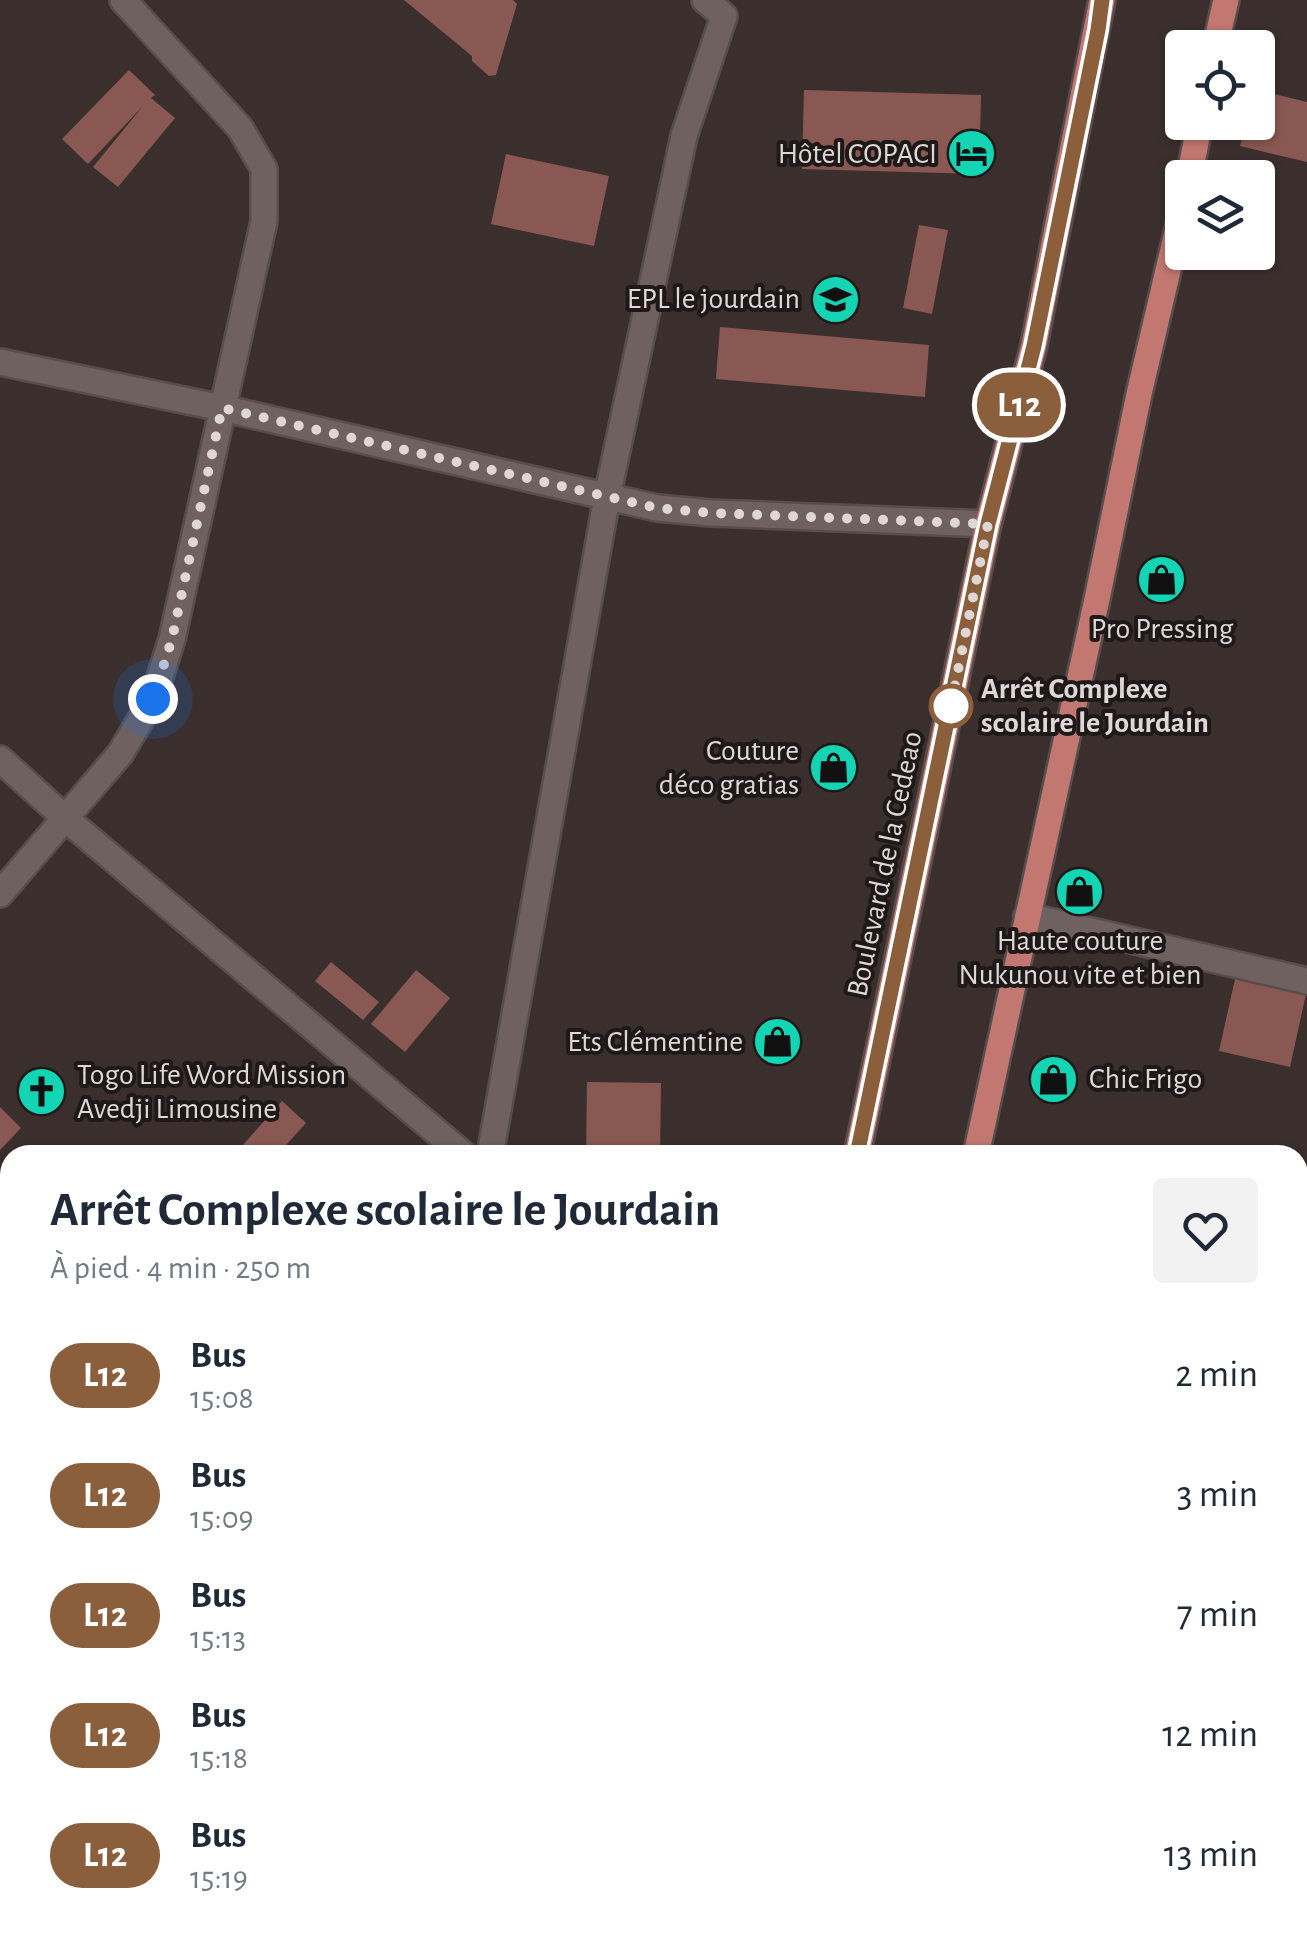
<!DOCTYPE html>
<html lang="fr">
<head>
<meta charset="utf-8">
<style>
	:root { --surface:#fff; --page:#f2f2f3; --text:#1f2937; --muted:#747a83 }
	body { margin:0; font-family:"Alegreya Sans",sans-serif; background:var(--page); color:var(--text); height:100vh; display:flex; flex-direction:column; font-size:38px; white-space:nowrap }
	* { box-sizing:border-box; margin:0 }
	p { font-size:32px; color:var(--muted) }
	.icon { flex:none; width:55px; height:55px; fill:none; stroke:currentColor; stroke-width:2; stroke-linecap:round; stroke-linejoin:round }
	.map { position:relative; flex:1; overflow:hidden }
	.sheet { position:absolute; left:0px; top:1145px; width:1308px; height:792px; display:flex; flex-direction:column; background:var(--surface); border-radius:30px 30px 0 0; box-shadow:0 2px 8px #0004 }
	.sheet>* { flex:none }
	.badge { padding:0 20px; border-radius:32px; font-size:35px; line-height:65px }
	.tools { position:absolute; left:1165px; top:30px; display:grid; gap:20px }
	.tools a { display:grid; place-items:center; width:110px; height:110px; border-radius:10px; background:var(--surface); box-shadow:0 2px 8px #0004; font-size:50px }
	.you { position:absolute; width:50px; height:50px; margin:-25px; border:8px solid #fff; border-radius:50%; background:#1a73e8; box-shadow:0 0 0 15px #1a73e833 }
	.map>.badge { position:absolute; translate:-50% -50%; box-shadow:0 0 0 5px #fff }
	.round { display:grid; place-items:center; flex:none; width:105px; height:105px; border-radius:10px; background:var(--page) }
	.summary { display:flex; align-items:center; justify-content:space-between; height:170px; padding:0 50px }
	h1 { font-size:48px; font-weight:600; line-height:75px }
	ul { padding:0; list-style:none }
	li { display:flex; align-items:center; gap:30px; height:120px; padding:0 50px }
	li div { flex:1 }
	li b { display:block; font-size:38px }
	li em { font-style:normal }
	li .badge { min-width:110px; font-weight:700; text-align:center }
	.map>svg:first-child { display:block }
</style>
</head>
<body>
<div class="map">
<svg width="1307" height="1937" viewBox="0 0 1307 1937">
	<rect width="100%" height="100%" fill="#3b2f2e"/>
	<path fill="#895853" d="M404 0H513L517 4 496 75 489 76 472 61V56Z
		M129 70 155 95 151 98 175 118 118 187 93 167 143 106 88 164 62 139Z
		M804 90 981 95 979 174 802 169Z
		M1258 90 1307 102V162L1240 146 1246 122H1258Z
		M506 154 609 176 594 246 491 224Z
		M919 225 948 230 932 314 903 308Z
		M720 327 929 345 925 397 716 379Z
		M331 962 379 1002 363 1020 315 981Z
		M416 970 450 998 405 1052 371 1024Z
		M1235 979 1306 994 1290 1067 1219 1051Z
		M587 1082 661 1083 660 1155H586Z
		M282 1101 306 1123 277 1155H234Z
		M0 1107 21 1128 0 1150Z
		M173 1928H238L236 1937H171Z"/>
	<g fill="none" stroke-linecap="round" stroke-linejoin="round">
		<defs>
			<path id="minor" d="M0 362 222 408 657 508 711 513 988 524
				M0 759 65 818 464 1155
				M0 894 120 754 153 699 172 639 264 221V169L240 128 123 0
				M1027 916 1307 981
				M490 1155 607 497 684 136 724 16 705 0
				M0 1289 10 1297
				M1298 1378 1307 1330
				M745 1928 782 1937
				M1202 1928 1250 1937
				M290 1937 293 1928"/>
			<path id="major" d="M1215 48 1226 0
				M1189 178 1200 122
				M857 1155 988 524 1034 345 1102 0
				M976 1155 1097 599 1139 394 1182 211
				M690 1937 692 1928
				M809 1937 811 1928"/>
		</defs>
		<use href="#minor" stroke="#574d4c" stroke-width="30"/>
		<use href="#major" stroke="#574d4c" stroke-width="30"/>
		<use href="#minor" stroke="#6f6160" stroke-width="25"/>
		<use href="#major" stroke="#c37771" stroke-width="25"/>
	</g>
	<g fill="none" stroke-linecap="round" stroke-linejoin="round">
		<defs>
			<path id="line" d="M857 1155 988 524 1034 346 1098 30 1102 0"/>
		</defs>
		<use href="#line" stroke="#fff" stroke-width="22"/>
		<use href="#line" stroke="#8b5e3c" stroke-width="15"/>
		<path stroke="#dfd7d6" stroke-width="10" stroke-dasharray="0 18" d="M153 699 172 639 222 408 657 508 711 513 988 524 947 724 951 706"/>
	</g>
	<defs>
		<symbol id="hotel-disc" viewBox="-11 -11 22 22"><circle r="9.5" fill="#14d5b3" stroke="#1e1918"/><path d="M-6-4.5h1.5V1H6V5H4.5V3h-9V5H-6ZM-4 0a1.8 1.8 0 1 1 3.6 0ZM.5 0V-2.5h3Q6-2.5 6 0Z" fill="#111"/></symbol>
		<symbol id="school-disc" viewBox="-11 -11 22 22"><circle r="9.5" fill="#14d5b3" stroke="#1e1918"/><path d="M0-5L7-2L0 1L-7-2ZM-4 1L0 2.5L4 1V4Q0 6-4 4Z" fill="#111"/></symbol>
		<symbol id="shop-disc" viewBox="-11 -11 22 22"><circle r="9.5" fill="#14d5b3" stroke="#1e1918"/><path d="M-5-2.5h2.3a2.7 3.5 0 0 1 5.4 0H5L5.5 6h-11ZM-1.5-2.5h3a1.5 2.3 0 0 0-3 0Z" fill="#111"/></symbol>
		<symbol id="church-disc" viewBox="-11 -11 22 22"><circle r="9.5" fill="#14d5b3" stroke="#1e1918"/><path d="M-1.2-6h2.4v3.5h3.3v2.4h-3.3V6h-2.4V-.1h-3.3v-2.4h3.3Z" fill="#111"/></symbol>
	</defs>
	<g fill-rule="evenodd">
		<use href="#hotel-disc" x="944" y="126" width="55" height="55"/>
		<use href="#school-disc" x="808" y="272" width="55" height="55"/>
		<use href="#shop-disc" x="1134" y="552" width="55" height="55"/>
		<use href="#shop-disc" x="806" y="740" width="55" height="55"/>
		<use href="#shop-disc" x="1052" y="864" width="55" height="55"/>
		<use href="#shop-disc" x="750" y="1014" width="55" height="55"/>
		<use href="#shop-disc" x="1026" y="1052" width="55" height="55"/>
		<use href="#church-disc" x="14" y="1064" width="55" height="55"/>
	</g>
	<circle fill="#fff" stroke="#8b5e3c" stroke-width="5" cx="951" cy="706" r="20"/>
	<g text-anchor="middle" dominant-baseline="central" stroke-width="8" stroke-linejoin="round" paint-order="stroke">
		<g font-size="30" fill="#dfd7d6" stroke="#1e1918" text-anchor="end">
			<text x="937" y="154">Hôtel COPACI</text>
			<text x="800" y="299">EPL le jourdain</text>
			<text x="1162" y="629" text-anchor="middle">Pro Pressing</text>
			<text x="799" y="751">Couture<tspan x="799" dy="34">déco gratias</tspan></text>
			<text x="1080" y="941" text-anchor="middle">Haute couture<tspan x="1080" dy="34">Nukunou vite et bien</tspan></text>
			<text x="743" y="1042">Ets Clémentine</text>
			<text x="77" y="1075" text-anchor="start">Togo Life Word Mission<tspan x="77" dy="34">Avedji Limousine</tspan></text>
			<text x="1089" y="1079" text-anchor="start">Chic Frigo</text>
		</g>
		<g font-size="30" font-weight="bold" fill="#dfd7d6" stroke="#1e1918" text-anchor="start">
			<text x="981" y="689">Arrêt Complexe<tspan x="981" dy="34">scolaire le Jourdain</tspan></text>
		</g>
		<g font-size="30" fill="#dfd7d6" stroke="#1e1918">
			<text transform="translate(885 864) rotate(-78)">Boulevard de la Cedeao</text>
		</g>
	</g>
</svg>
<div class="tools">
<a><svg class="icon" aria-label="locate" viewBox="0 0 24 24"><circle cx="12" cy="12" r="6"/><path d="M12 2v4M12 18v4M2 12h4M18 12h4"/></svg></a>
<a><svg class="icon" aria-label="layers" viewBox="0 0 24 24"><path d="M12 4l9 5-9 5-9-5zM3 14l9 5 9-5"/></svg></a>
</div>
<div class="you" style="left:153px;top:699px"></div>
<b class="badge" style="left:1019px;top:405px;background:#8b5e3c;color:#fff">L12</b>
<section class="sheet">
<div class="summary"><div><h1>Arrêt Complexe scolaire le Jourdain</h1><p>À pied · 4 min · 250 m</p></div><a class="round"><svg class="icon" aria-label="heart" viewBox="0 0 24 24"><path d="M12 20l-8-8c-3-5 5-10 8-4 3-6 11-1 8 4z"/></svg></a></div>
<ul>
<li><span class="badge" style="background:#8b5e3c;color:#fff">L12</span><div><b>Bus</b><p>15:08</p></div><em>2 min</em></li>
<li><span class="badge" style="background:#8b5e3c;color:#fff">L12</span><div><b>Bus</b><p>15:09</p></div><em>3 min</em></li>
<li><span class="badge" style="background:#8b5e3c;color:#fff">L12</span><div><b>Bus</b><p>15:13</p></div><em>7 min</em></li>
<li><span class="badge" style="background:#8b5e3c;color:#fff">L12</span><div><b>Bus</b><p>15:18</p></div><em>12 min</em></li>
<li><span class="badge" style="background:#8b5e3c;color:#fff">L12</span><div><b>Bus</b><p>15:19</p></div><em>13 min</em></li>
</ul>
</section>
</div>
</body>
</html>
